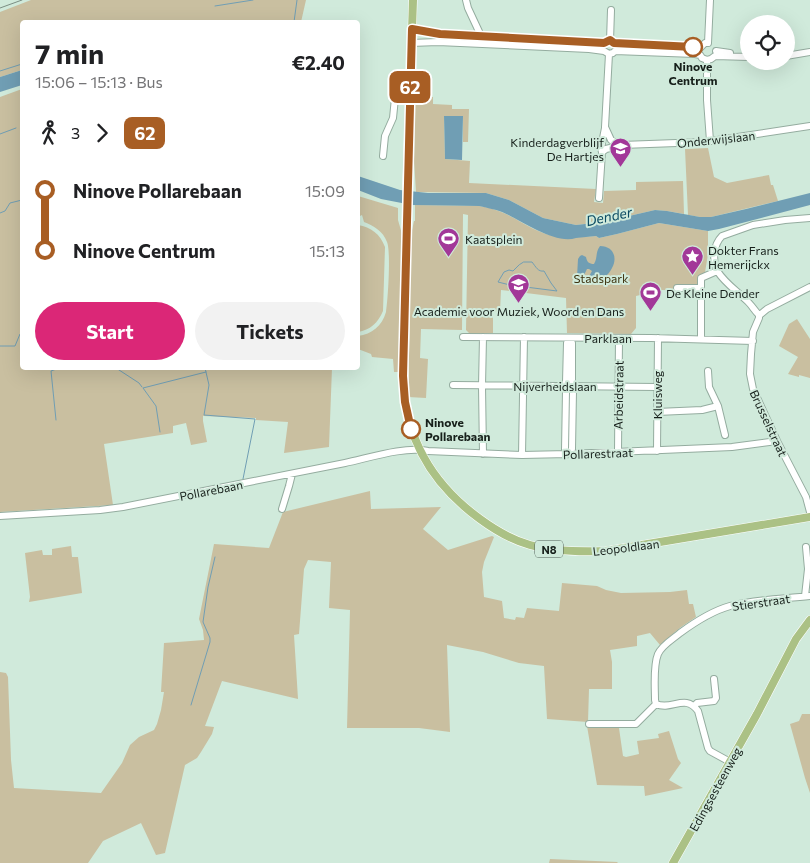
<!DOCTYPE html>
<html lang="en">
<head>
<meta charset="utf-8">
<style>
	:root { --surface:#fff; --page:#f2f2f2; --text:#202124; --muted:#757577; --accent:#db2777 }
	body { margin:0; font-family:Commissioner,sans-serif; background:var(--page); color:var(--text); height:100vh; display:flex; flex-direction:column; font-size:19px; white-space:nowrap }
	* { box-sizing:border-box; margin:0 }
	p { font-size:16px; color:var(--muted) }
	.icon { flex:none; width:28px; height:28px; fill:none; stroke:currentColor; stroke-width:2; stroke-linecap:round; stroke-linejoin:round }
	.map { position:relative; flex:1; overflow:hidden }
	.panel { position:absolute; left:20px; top:20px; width:340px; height:350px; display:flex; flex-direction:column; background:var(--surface); border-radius:5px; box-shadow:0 5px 20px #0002 }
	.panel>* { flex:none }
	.badge { padding:0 10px; border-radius:8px; font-size:18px; line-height:32px }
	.buttons { position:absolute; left:740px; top:15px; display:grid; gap:10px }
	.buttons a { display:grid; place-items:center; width:55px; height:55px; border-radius:50%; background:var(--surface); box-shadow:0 5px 20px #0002; font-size:25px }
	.map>.badge { position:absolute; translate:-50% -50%; box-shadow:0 0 0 2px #fff }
	.legs { display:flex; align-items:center; gap:8px; height:55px; padding:0 15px; font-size:16px }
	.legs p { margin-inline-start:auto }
	.overview { display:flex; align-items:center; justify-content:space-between; height:85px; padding:0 15px }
	h1 { font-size:28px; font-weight:700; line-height:38px }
	.action { display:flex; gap:10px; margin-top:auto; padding:10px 15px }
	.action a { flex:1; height:58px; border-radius:30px; background:var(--accent); color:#fff; font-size:20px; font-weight:700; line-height:58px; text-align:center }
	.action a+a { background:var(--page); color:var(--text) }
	ul { padding:0 15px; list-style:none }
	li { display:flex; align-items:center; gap:18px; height:60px; font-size:19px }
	li i { display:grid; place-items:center; width:8px; height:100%; margin:0 6px; background:currentColor }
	li i::after { content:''; width:12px; height:12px; margin:-6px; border:4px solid; border-radius:50%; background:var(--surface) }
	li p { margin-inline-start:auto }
	li:first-child i { background:linear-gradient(#0000 50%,currentColor 0) }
	li:last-child i { background:linear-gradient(currentColor 50%,#0000 0) }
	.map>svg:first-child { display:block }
</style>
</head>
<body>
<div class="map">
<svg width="810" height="863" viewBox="0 0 810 863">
	<rect width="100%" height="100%" fill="#d0eadb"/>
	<path fill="#c9bfa0" d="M31 0H306L301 22H22V70L0 77V12Z
		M22 89V368H332L329 447 284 453 288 422 256 420V418L203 416V421L207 442 191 445 186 423 173 426V433L104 444 113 505 0 512V97Z
		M417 97H433V104L452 105V109H469L468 142H463V116H444L445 159 470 161 469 183 596 189 594 202 603 203 604 191 636 190V182L683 181 684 214 667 211 655 210 603 222 576 225 543 218 509 200 486 193 416 192 414 160 415 102Z
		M708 148 714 177 727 183 769 175 771 185H773L778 201 711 217H700L688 215 685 149Z
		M358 196 398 208V220L402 234 398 372H394L393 359 372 357 371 354 358 349V336C372 334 382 326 386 312 388 299 391 251 387 242 383 231 374 226 364 222L362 215 358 217Z
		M415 205 479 206C491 208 501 211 512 217 523 223 534 230 546 234 562 239 580 237 596 236L599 238 617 234 659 223 708 231V254L702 291 662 290 636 296V328L631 334 567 333 566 298 501 290 500 312H493V333L470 334 466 330 468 215 463 214 462 330 421 329 420 358 428 359 426 398 408 397 411 235 414 221H415Z
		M358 225C371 227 380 234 385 247L383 311C378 323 370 330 358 332Z
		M797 319 810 339V378L799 375V377L788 374 798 357 779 346 789 324Z
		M370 491 371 509 441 507 423 529 448 550 492 536 494 537 484 562 482 572 484 597 502 601 504 618 515 620 516 617 524 618 527 608 559 611 562 583 597 586 606 590 621 593 670 592 687 590 689 604H693L696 617 681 627 660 645 650 633 637 636V646L610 650 612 662V689H589L588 722 547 719 544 666 519 663 483 652 447 645 450 732 419 728H347L350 610 329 608 331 562 308 560 304 569 299 634 294 635 298 699 222 681 205 726 214 727 212 734 201 752 197 758 185 765 165 853 156 855 141 823 103 841 88 863H0V672L6 673 8 677 11 760 14 788 101 793 122 763 130 745 139 737 154 730 157 724 161 710 164 692H161L164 643 204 640 203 630 199 619 214 544 269 548 283 512Z
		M71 546 72 557H78L82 593 29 602 30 597 25 553 42 550 43 555H52V549Z
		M802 714H810V793L805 778 790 724 799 721Z
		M587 726 619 728 623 756 626 757 639 754 637 741 659 738 658 734 669 731 678 759 681 763 669 780 683 788 645 796 644 786 597 785Z
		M550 859 618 862 617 863H549Z"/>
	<path fill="#709eb4" d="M22 70V85L0 92V77Z
		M444 116H463L462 160 445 159Z
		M358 176 400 190 428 193H486L509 200 543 218 576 225 603 222 655 210 667 211 700 217H711L746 209 810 193V205L719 229 708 231 659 223 617 234 599 238 596 236 576 238C555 245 521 220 502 212 494 209 487 208 479 206L412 205 381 199 358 190Z
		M600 246C613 246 618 257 612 268 609 275 601 281 593 283L589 282 587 280 592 271 589 269H587L584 275 579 278 577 277 578 259 580 256 582 255 586 257C587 262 589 264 594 264 598 257 595 253 600 246Z"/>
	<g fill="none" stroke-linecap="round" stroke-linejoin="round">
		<path stroke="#709eb4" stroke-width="1" d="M215 6 253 0
			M294 22 297 0
			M0 71 22 64
			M0 134 16 128
			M0 213 5 211 10 203 22 200
			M524 262H532C536 267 538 272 544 271L551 283 557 291 510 285 498 282 504 272 509 270 513 271 519 265Z
			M0 346H15L20 334 22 333
			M116 368 139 383 142 387
			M205 368 209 385 204 415 255 419 243 479
			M56 420 51 371 59 368
			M160 432 156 406 143 388 206 372
			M191 705 210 642V638L203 622 208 587 215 557"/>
		<defs>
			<path id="minor" d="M466 0 468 8 482 38
				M412 29 441 34 604 43 610 41 614 43 700 48 705 43H708
				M610 41 611 10
				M411 43 438 42 589 49 604 51 609 54
				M708 43 710 0
				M716 51 730 53
				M609 54 613 53 615 51 695 54 700 55 702 58 707 60
				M609 54 605 127 611 140 621 145
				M786 56 810 52
				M707 60V100L710 141
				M707 60 711 59 715 56 749 57
				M602 152 606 149 622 145 704 142 810 126
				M383 156 385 136 393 118 395 98 402 94 410 93
				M599 198 602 152 601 148 605 128
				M677 288H700
				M759 315V318L753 332 751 354 750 374 753 389 777 441 806 497 810 512
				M759 315C754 310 751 304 746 300 737 291 725 283 718 272 712 262 713 245 722 236L753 225 785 220 810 218
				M759 315 761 314 767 309 810 287
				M463 337 651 338 753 341
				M483 337 482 386 483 454
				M701 339V278L717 271
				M453 385 657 387
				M718 406 725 435
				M657 412 702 410 718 406 709 387 708 371
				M657 451 658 338
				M618 452 619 338
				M568 454 572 449 573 391 566 382 567 343 569 338
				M568 454 565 450 566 391 572 382V343L569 338
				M522 455 524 337
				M282 509 289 486 292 474
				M0 516 100 510 123 507C197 493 271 478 345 463 369 458 404 446 428 451L522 455 568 454 732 447 777 441
				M805 596 808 569 806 547
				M694 706 697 703 714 701 716 698 714 679
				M589 724H636L656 704
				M730 762 710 751 708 748 698 711C685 693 672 711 656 704L655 700C655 687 653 666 658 654 662 645 673 639 680 633 695 622 712 611 730 606 756 599 784 599 810 596"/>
			<path id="major" d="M413 0 407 183 404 389C408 444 436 487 480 519 495 530 512 540 530 545 555 552 581 552 606 551L810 517
				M673 863 757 714 796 639 810 620"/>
		</defs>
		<use href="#minor" stroke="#94ac9f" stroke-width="8"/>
		<use href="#major" stroke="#fff" stroke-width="9"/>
		<use href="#minor" stroke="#fff" stroke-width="6"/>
		<use href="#major" stroke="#abc185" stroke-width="8"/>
		<path stroke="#7b8e83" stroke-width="1" d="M0 8 22 0"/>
	</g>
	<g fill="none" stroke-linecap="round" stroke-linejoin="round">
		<defs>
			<path id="line-1" d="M411 429 405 402 403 376 412 29 440 34 604 43 610 40 614 43 693 47"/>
		</defs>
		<use href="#line-1" stroke="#fff" stroke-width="11"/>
		<use href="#line-1" stroke="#a85e24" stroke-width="8"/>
	</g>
	<defs>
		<symbol id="school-pin" viewBox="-11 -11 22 30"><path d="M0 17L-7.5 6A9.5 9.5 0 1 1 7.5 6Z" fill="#a23798" stroke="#d0eadb"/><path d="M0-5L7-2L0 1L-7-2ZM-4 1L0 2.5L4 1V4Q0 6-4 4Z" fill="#fff"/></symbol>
		<symbol id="stadium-pin" viewBox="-11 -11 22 30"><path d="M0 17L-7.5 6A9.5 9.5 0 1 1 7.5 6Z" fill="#a23798" stroke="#d0eadb"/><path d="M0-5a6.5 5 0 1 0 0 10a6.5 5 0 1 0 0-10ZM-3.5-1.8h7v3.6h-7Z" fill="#fff"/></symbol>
		<symbol id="sight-pin" viewBox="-11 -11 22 30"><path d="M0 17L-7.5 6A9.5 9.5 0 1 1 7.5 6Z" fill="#a23798" stroke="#d0eadb"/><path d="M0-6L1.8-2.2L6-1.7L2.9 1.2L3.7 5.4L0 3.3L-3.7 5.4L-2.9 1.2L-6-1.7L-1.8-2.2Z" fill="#fff"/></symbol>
	</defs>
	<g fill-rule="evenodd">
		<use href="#school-pin" x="608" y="136" width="25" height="34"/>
		<use href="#stadium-pin" x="436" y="226" width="25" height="34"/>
		<use href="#sight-pin" x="680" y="244" width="25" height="34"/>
		<use href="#school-pin" x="506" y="272" width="25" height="34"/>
		<use href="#stadium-pin" x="638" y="280" width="25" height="34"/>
	</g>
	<g fill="#fff" stroke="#a85e24" stroke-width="2.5">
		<circle cx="693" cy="47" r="9"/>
		<circle cx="411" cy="429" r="9"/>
	</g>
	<g text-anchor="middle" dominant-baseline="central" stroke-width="4" stroke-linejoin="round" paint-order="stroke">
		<rect fill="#d0eadb" stroke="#4e5d55" stroke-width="1" x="535" y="540.5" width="28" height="17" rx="4"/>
		<g font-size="11" font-weight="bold" fill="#17201b">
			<text x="549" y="549">N8</text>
		</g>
		<g font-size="12" font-weight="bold" fill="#17201b" stroke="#d0eadb">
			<text x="693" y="66">Ninove<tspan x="693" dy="14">Centrum</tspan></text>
			<text x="425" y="422" text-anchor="start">Ninove<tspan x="425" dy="14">Pollarebaan</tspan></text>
		</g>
		<g font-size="12" fill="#17201b" stroke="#d0eadb">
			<text transform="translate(716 139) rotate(-6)">Onderwijslaan</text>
			<text x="608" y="338">Parklaan</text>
			<text x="555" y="386">Nijverheidslaan</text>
			<text transform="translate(618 395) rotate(-89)">Arbeidstraat</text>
			<text transform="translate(657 395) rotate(-90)">Kluisweg</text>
			<text transform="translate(769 423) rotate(65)">Brusselstraat</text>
			<text transform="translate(598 453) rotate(-2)">Pollarestraat</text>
			<text transform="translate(211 490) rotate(-11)">Pollarebaan</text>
			<text transform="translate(626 547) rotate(-7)">Leopoldlaan</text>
			<text transform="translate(761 602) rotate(-8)">Stierstraat</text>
			<text transform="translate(715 789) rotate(-61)">Edingsesteenweg</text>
		</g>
		<g font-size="12" fill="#17201b" stroke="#d0eadb" text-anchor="start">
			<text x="604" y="142" text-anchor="end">Kinderdagverblijf<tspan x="604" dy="14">De Hartjes</tspan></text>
			<text x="465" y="239">Kaatsplein</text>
			<text x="708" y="250">Dokter Frans<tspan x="708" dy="14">Hemerijckx</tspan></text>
			<text x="666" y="293">De Kleine Dender</text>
			<text x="519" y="311" text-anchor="middle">Academie voor Muziek, Woord en Dans</text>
		</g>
		<g font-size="12" fill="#3e3310" stroke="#d0eadb">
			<text x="601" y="278">Stadspark</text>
		</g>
		<g font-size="14" font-style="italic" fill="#0c4b63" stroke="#d0eadb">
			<text transform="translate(609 216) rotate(-12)">Dender</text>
		</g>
	</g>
</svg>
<div class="buttons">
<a><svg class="icon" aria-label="locate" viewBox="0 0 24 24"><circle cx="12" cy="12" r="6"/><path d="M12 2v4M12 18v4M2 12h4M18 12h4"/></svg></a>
</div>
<b class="badge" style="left:410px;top:87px;background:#a85e24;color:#fff">62</b>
<section class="panel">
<div class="overview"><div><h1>7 min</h1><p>15:06 – 15:13 · Bus</p></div><b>€2.40</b></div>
<div class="legs"><svg class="icon" aria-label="walk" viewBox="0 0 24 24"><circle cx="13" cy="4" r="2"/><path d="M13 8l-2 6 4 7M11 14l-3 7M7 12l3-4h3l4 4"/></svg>3<svg class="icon" aria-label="forward" viewBox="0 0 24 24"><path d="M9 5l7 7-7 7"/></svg><b class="badge" style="background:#a85e24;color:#fff">62</b></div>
<ul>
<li><i style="color:#a85e24"></i><b>Ninove Pollarebaan</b><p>15:09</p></li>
<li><i style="color:#a85e24"></i><b>Ninove Centrum</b><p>15:13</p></li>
</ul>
<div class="action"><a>Start</a><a>Tickets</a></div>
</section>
</div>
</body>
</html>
